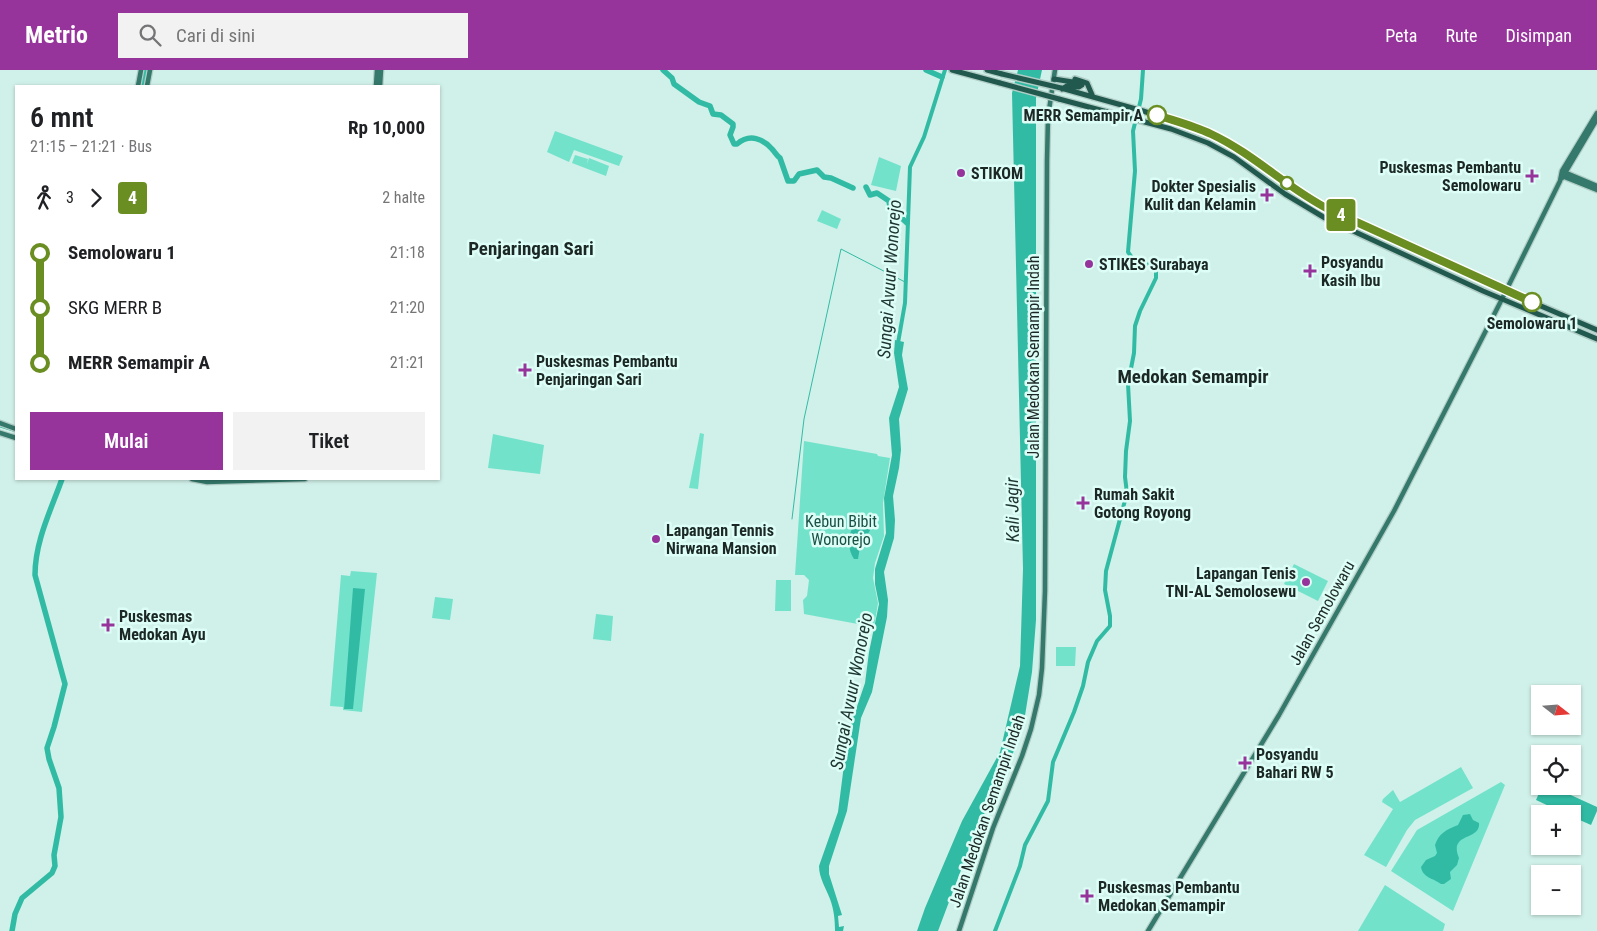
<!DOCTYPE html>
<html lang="id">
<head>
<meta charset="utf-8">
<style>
	:root { --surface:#fff; --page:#f2f2f2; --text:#202124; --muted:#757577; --accent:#96349c }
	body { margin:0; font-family:"Roboto Condensed",sans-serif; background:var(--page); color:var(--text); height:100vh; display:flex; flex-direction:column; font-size:19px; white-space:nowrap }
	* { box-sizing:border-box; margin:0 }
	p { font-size:16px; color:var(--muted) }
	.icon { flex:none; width:28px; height:28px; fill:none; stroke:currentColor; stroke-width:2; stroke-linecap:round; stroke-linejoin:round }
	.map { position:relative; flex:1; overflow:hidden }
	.panel { position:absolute; left:15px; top:15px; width:425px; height:395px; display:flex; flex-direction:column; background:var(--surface); border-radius:0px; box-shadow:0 1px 4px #0004 }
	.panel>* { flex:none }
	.badge { padding:0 10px; border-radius:4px; font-size:18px; line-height:32px }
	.needle { width:32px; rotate:107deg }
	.controls { position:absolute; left:1531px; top:615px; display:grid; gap:10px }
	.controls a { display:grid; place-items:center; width:50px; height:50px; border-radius:0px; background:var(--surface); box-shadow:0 1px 4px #0004; font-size:25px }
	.map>.badge { position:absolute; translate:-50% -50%; box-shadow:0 0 0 2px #fff }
	.legs { display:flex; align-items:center; gap:8px; height:55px; padding:0 15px; font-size:16px }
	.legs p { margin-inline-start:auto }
	.overview { display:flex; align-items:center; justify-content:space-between; height:85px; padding:0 15px }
	h1 { font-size:28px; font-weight:600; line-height:38px }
	.action { display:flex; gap:10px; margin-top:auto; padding:10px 15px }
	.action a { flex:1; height:58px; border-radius:0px; background:var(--accent); color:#fff; font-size:20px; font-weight:600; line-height:58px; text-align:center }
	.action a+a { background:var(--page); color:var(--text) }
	ul { padding:0 15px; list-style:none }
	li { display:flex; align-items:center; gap:18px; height:55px; font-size:19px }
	li i { display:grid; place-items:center; width:8px; height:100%; margin:0 6px; background:currentColor }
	li i::after { content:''; width:12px; height:12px; margin:-6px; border:4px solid; border-radius:50%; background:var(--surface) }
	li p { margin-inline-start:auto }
	li:first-child i { background:linear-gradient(#0000 50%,currentColor 0) }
	li:last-child i { background:linear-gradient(currentColor 50%,#0000 0) }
	header { display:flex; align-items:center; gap:30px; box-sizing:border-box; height:70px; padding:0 25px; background:var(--accent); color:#fff }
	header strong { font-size:24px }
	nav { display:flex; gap:28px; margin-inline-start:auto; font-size:18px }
	.search { width:350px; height:45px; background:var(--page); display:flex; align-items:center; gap:12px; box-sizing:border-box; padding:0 18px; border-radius:0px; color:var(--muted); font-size:19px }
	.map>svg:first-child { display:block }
</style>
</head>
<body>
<header>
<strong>Metrio</strong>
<div class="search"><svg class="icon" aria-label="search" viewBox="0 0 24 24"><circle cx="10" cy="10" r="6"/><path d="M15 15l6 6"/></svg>Cari di sini</div>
<nav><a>Peta</a><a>Rute</a><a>Disimpan</a></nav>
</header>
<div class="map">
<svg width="1597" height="861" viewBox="0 0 1597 861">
	<rect width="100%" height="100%" fill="#d0f1e9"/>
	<path fill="#72e2cb" d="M555 61 623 86 619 96 574 80 569 92 547 82Z
		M575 85 588 89 587 94 589 88 609 96 606 106 572 93Z
		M879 87 901 96 896 121 871 115Z
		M822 140 841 149 837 159 817 151Z
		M700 363 704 364 698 419 689 418Z
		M493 364 544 375 540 404 488 398Z
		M804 371 877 384 878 386 890 388 883 433 884 466 875 493 873 508 878 533 874 557 804 544 803 530 807 526 809 510 804 505H795Z
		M1294 494 1328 511 1318 531 1284 514Z
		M351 501 377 503 362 642 343 640V637L330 636 341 505 350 506Z
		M776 510H791V541H775Z
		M435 527 453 529 450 550 432 548Z
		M596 544 613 546 611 571 593 569Z
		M1056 577H1076L1075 596H1056Z
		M1461 697 1473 718 1415 750 1407 760 1386 797 1364 785 1393 739 1382 732 1383 729 1393 720 1400 732Z
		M1501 712 1505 715 1453 841 1391 801 1417 760Z
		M1385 815 1445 854 1443 861H1358Z"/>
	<path fill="#32bba4" d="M1018 0H1042L1036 28V550L1032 602 1023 658 1011 688 975 763 938 861H917L925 838 962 751 1000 682 1020 596 1023 499 1012 23Z
		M895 270 904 272 902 285 908 319 899 349 901 380 899 398 893 426 895 450 894 468 884 502 888 530 887 547 872 622 861 648 847 741 829 796V804L842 845 838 846 839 857 844 856 843 861H835C835 850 834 840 830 829 826 818 819 808 819 796L838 742 845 687 851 654 865 613 869 582 879 534 875 514V499L886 463 884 428 892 385 889 348 899 317 894 283Z
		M865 447 872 453V457L860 477 858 489H854C845 476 848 453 865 447Z
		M353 518 365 519 353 639H344Z
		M1542 716H1551L1597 737V741L1591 755 1573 747 1572 744H1566L1536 730Z
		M1470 744 1473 750 1479 753C1481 771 1448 762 1459 788L1457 795 1450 802 1451 809 1444 814H1441C1433 808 1423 808 1421 797L1426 790 1435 786 1437 783 1435 775C1439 763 1446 760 1458 755L1463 745Z"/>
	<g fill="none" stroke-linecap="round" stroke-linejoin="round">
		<path stroke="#32bba4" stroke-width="1" d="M0 357 16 362
			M792 449 804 349 841 179 905 212"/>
		<path stroke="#32bba4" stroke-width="4" d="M898 273 905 233 910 97 924 67 945 0
			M995 861 1020 796 1025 775 1048 731 1053 692 1074 642 1083 616 1088 592 1097 571 1110 556V546L1105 520 1106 501 1127 423 1125 407 1126 381 1130 351 1128 314 1134 283 1135 256 1140 241 1156 208V200L1151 195 1133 189 1128 182 1135 101 1133 61 1141 29 1143 0"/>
		<path stroke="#32bba4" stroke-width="5.5" d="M663 0 672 8 674 14 699 32 710 36 713 44 721 45 733 54V57L730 65 734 74H737C750 63 763 69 772 79 775 82 776 85 780 88L788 111H794L799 104 817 100 824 107 831 108 853 118
			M926 0 942 7
			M142 16 145 0
			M866 117 870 125 877 123 889 131 890 137 907 153
			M12 861 15 844 22 828 52 803 55 796 54 785 61 747 59 718 49 689 47 678 54 657 65 614 35 505C35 471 51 440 62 409"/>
		<defs>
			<path id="secondary" d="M138 16 141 0
				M147 16 150 0
				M376 16 377 0
				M380 16 381 0
				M1564 102 1597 116
				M1562 106 1597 120
				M1562 108 1597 49
				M0 353 16 359
				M0 363 16 368
				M192 409 207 412 305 409
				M959 861 993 758 1022 686 1031 659 1039 625 1042 598 1045 521 1047 91 1048 47 1055 0
				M1148 861 1279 645 1394 441 1502 229 1560 111 1562 101 1597 43"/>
			<path id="primary" d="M952 0 1000 13
				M987 0 1002 4
				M1054 9 1079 13 1082 15 1079 17 1067 16 1062 19
				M1075 9 1087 13 1093 27
				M1061 18 1143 41 1210 63 1242 82 1302 124 1330 140 1506 221 1597 260
				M1059 29 1171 59 1208 73 1234 87 1285 124 1325 148 1483 221 1597 269"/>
		</defs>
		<use href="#secondary" stroke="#b0cdc6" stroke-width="7"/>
		<use href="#primary" stroke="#b0cdc6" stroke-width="8"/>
		<use href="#secondary" stroke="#34796b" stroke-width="4.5"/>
		<use href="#primary" stroke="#22594f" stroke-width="5"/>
		<defs>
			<path id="primary-bridge" d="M1002 4 1061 18
				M1000 13 1059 29"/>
		</defs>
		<use href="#primary-bridge" stroke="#b0cdc6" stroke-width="8" stroke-linecap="butt"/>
		<use href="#primary-bridge" stroke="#22594f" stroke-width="5"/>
	</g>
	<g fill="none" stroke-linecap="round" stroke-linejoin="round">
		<defs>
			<path id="line-1" d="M1157 45C1175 51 1194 56 1211 64 1254 84 1288 119 1330 140L1532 232"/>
		</defs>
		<use href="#line-1" stroke="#fff" stroke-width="11"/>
		<use href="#line-1" stroke="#6b8e23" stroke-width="8"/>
	</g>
	<g fill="#fff" stroke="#6b8e23" stroke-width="2.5">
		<circle cx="1157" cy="45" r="9"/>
		<circle cx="1287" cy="113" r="6"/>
		<circle cx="1532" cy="232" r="9"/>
	</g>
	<g fill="#96349c" stroke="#ddfef6" stroke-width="2">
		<circle cx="961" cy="103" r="5"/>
		<path d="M1529.5 98.5h5v5h5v5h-5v5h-5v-5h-5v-5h5z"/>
		<path d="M1264.5 117.5h5v5h5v5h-5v5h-5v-5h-5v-5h5z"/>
		<circle cx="1089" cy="194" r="5"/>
		<path d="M1307.5 193.5h5v5h5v5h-5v5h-5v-5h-5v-5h5z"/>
		<path d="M522.5 292.5h5v5h5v5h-5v5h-5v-5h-5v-5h5z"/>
		<path d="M1080.5 425.5h5v5h5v5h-5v5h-5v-5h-5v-5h5z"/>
		<circle cx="656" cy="469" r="5"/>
		<circle cx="1306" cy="512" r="5"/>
		<path d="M105.5 547.5h5v5h5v5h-5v5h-5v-5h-5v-5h5z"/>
		<path d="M1242.5 685.5h5v5h5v5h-5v5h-5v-5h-5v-5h5z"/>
		<path d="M1084.5 818.5h5v5h5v5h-5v5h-5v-5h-5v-5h5z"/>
	</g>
	<g text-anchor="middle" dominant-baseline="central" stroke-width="5" stroke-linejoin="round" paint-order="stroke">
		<g font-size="16" font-weight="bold" fill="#1c2825" stroke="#ddfef6" text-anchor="end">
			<text x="1143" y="45">MERR Semampir A</text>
			<text x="1532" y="253" text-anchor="middle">Semolowaru 1</text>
		</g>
		<g font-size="16" font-weight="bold" fill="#1c2825" stroke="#ddfef6" text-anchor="start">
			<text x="1521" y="97" text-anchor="end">Puskesmas Pembantu<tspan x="1521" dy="18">Semolowaru</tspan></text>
			<text x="971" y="103">STIKOM</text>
			<text x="1256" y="116" text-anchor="end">Dokter Spesialis<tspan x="1256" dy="18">Kulit dan Kelamin</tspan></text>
			<text x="1321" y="192">Posyandu<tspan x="1321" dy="18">Kasih Ibu</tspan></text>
			<text x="1099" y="194">STIKES Surabaya</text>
			<text x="536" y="291">Puskesmas Pembantu<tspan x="536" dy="18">Penjaringan Sari</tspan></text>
			<text x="1094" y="424">Rumah Sakit<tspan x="1094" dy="18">Gotong Royong</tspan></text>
			<text x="666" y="460">Lapangan Tennis<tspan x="666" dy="18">Nirwana Mansion</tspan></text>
			<text x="1296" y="503" text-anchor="end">Lapangan Tenis<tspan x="1296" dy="18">TNI-AL Semolosewu</tspan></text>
			<text x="119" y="546">Puskesmas<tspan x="119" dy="18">Medokan Ayu</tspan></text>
			<text x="1256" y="684">Posyandu<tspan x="1256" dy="18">Bahari RW 5</tspan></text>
			<text x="1098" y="817">Puskesmas Pembantu<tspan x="1098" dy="18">Medokan Semampir</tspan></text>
		</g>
		<g font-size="16" fill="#1c2825" stroke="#ddfef6">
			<text transform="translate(1033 287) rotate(-90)">Jalan Medokan Semampir Indah</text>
			<text transform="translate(1322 543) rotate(-61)">Jalan Semolowaru</text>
			<text transform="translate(987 741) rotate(-71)">Jalan Medokan Semampir Indah</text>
		</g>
		<g font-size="16" fill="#195045" stroke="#ddfef6">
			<text x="841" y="451">Kebun Bibit<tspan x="841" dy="18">Wonorejo</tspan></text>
		</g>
		<g font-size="18" font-style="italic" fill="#1d342f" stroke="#ddfef6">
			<text transform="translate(889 209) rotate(-86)">Sungai Avuur Wonorejo</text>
			<text transform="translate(1012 440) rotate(-91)">Kali Jagir</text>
			<text transform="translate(851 621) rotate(-79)">Sungai Avuur Wonorejo</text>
		</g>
		<g font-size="19" font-weight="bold" fill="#1c2825" stroke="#ddfef6">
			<text x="531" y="178">Penjaringan Sari</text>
			<text x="1193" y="306">Medokan Semampir</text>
		</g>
	</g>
</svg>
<div class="controls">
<a><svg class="needle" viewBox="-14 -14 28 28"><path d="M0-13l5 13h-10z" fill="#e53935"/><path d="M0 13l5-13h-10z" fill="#757577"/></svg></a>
<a><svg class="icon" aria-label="locate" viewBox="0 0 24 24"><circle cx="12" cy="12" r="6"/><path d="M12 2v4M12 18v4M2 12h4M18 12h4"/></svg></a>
<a>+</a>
<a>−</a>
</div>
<b class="badge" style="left:1341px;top:145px;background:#6b8e23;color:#fff">4</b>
<section class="panel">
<div class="overview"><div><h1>6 mnt</h1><p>21:15 – 21:21 · Bus</p></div><b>Rp 10,000</b></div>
<div class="legs"><svg class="icon" aria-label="walk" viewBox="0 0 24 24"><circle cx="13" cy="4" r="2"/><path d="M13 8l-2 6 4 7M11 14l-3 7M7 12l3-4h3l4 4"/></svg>3<svg class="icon" aria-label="forward" viewBox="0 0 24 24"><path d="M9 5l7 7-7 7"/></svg><b class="badge" style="background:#6b8e23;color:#fff">4</b><p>2 halte</p></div>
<ul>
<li><i style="color:#6b8e23"></i><b>Semolowaru 1</b><p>21:18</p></li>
<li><i style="color:#6b8e23"></i><span>SKG MERR B</span><p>21:20</p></li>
<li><i style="color:#6b8e23"></i><b>MERR Semampir A</b><p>21:21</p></li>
</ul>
<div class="action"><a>Mulai</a><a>Tiket</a></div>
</section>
</div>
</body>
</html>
